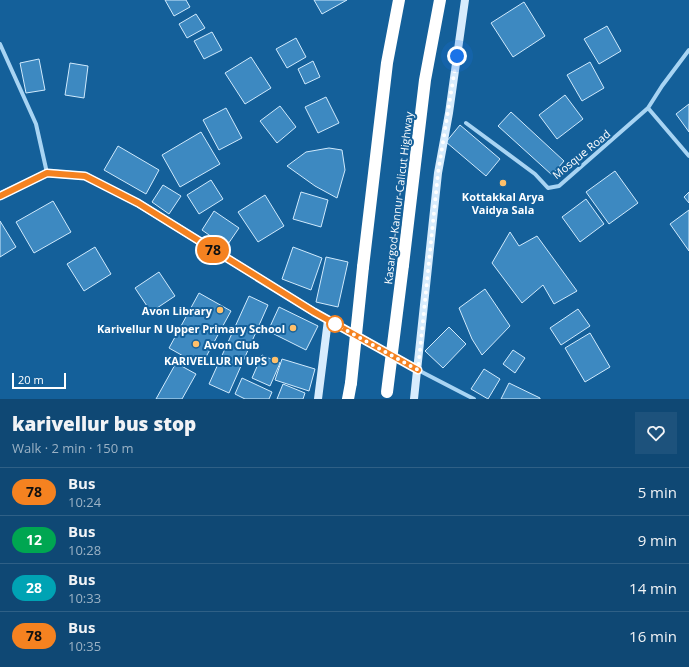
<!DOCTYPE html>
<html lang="en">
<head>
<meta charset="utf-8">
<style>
	:root { --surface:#0f4874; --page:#1d527c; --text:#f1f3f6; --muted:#9bb2c5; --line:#2f6086 }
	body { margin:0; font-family:"Open Sans",sans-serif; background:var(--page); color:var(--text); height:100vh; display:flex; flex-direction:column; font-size:15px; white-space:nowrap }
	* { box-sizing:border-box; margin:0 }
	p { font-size:13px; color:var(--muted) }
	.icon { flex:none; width:22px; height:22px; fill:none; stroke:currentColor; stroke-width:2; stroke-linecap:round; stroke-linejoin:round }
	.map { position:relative; height:399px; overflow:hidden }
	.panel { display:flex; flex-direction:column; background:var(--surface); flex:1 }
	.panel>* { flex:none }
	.badge { padding:0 8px; border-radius:13px; font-size:14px; line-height:26px }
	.scale { position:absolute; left:12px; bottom:10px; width:54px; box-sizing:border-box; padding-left:4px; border:2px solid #fff; border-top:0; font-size:11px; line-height:14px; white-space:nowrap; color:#fff; -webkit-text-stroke:3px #14609a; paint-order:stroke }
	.you { position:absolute; width:20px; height:20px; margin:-10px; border:3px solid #fff; border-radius:50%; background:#1a73e8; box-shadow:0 0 0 6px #1a73e833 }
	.map>.badge { position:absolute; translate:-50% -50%; box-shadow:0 0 0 2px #fff }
	.round { display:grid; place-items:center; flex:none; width:42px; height:42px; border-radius:0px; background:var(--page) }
	.headline { display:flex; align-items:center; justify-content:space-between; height:68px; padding:0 12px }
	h1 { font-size:19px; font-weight:800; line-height:30px }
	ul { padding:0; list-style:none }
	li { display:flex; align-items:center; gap:12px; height:48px; padding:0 12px; border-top:1px solid var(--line) }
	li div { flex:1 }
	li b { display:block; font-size:15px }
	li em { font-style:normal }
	li .badge { min-width:44px; font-weight:700; text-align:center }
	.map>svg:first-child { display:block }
</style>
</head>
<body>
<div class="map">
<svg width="689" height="399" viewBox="0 0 689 399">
	<rect width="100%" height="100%" fill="#14609a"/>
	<path fill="#3d89c1" stroke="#d0eafd" d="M165 0H186L190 7 174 16Z
		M314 0H347L322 14Z
		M524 2 545 36 513 57 491 23Z
		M196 14 205 28 187 38 179 24Z
		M607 26 621 51 599 64 584 39Z
		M212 32 222 50 204 59 194 41Z
		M296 38 306 57 287 68 276 49Z
		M251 57 271 88 245 104 225 73Z
		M39 59 45 90 26 93 20 63Z
		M313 61 320 77 305 84 298 69Z
		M590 62 604 88 582 101 567 75Z
		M70 63 88 66 84 98 65 95Z
		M565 95 583 119 557 139 539 115Z
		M326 97 339 123 318 133 305 107Z
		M689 104V132L676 114Z
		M280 106 296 127 277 143 260 121Z
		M226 108 242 138 219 150 203 120Z
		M511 112 564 161 552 175 498 126Z
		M460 125 500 159 486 176 446 142Z
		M201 132 220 164 180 187 162 155Z
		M118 146 159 170 146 194 104 170Z
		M329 148 342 150 345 170 337 198 315 186 287 166 306 152Z
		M615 171 638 203 609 224 586 192Z
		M211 180 223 199 199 214 187 195Z
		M163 185 181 196 169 214 152 202Z
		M301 192 328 200 321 227 293 219Z
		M689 192V203L684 197Z
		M265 195 284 226 258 242 238 212Z
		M586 199 604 224 580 242 562 217Z
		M53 201 71 232 34 253 16 222Z
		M689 210V251L670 224Z
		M214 211 239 228 226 247 202 230Z
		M0 221 16 247 0 257Z
		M510 232 519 246 537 236 577 291 554 304 543 285 522 303 492 263Z
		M95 247 111 274 84 291 67 264Z
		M293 247 322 258 311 290 282 279Z
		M326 257 348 262 338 307 316 302Z
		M159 272 175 296 151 312 135 288Z
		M485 289 510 326 482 355 472 339 459 308Z
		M199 293 231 311 201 366 169 348Z
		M249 296 268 305 229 393 209 384Z
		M279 307 318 326 306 350 268 331Z
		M578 309 590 326 561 345 550 328Z
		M449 327 466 344 443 368 425 351Z
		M590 333 610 367 585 382 565 348Z
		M513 350 525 358 515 373 503 364Z
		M262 355 280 363 270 386 252 378Z
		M282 359 315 369 309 391 275 380Z
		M176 363 196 374 182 399H156Z
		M484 369 500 379 488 399 471 389Z
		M242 378 272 392 269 399H245L235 394Z
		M509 383 540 398V399H501Z
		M283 384 305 393 303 399H277Z"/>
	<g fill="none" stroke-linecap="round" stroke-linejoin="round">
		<path stroke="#a8d4f3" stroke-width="4" d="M0 44 36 124 47 173
			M648 108 689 156
			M466 123 535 174 548 188 559 186 648 108 662 86 689 50
			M418 370 474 399"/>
		<path stroke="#d7ecfd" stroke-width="8" d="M0 196 47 173 85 176 138 203 314 312 418 370
			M318 399 328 320
			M414 399 438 173 449 113 465 0"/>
		<path stroke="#fff" stroke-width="12" d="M403 265 425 80 440 0
			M363 267 387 63 399 0
			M348 399 351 383"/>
		<path stroke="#fff" stroke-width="12" d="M351 383 363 267
			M387 392 403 265"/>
	</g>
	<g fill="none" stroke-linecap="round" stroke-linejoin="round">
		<defs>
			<path id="line" d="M0 196 47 173 85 176 138 203 314 312 418 370"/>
		</defs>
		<use href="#line" stroke="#fff" stroke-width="9"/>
		<use href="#line" stroke="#f58220" stroke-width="6"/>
		<path stroke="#fff" stroke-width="4" stroke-dasharray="0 7.2" d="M335 324 418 370 438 173 457 56"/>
	</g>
	<g fill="#ffc06a" stroke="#14609a" stroke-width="1.5">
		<circle cx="503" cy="183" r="4"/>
		<circle cx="220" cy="310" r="4"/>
		<circle cx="293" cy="328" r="4"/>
		<circle cx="196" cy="344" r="4"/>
		<circle cx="275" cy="360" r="4"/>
	</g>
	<circle fill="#fff" stroke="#f58220" stroke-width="2" cx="335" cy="324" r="8"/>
	<g text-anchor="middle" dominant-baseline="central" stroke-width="4" stroke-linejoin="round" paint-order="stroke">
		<g font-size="11" fill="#fff" stroke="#14609a">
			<text transform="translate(581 154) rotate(-39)">Mosque Road</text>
			<text transform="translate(398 198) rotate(-83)">Kasargod-Kannur-Calicut Highway</text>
		</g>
		<g font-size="11" font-weight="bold" fill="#fff" stroke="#14609a" text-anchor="end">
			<text x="503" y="196" text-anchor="middle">Kottakkal Arya<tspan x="503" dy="13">Vaidya Sala</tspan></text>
			<text x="212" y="310">Avon Library</text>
			<text x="285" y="328">Karivellur N Upper Primary School</text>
			<text x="204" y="344" text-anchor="start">Avon Club</text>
			<text x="267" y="360">KARIVELLUR N UPS</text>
		</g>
	</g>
</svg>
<div class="scale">20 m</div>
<div class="you" style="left:457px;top:56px"></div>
<b class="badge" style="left:213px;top:250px;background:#f58220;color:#111">78</b>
</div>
<section class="panel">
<div class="headline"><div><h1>karivellur bus stop</h1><p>Walk · 2 min · 150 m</p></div><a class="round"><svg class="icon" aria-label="heart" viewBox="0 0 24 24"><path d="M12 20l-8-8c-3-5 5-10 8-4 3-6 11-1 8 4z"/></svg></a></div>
<ul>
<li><span class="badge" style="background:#f58220;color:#111">78</span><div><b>Bus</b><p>10:24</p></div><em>5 min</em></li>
<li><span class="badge" style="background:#00a651;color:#fff">12</span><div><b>Bus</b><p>10:28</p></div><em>9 min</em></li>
<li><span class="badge" style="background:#00a3b4;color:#fff">28</span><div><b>Bus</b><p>10:33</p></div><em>14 min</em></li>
<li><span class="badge" style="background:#f58220;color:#111">78</span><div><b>Bus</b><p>10:35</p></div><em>16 min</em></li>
</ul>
</section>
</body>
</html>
